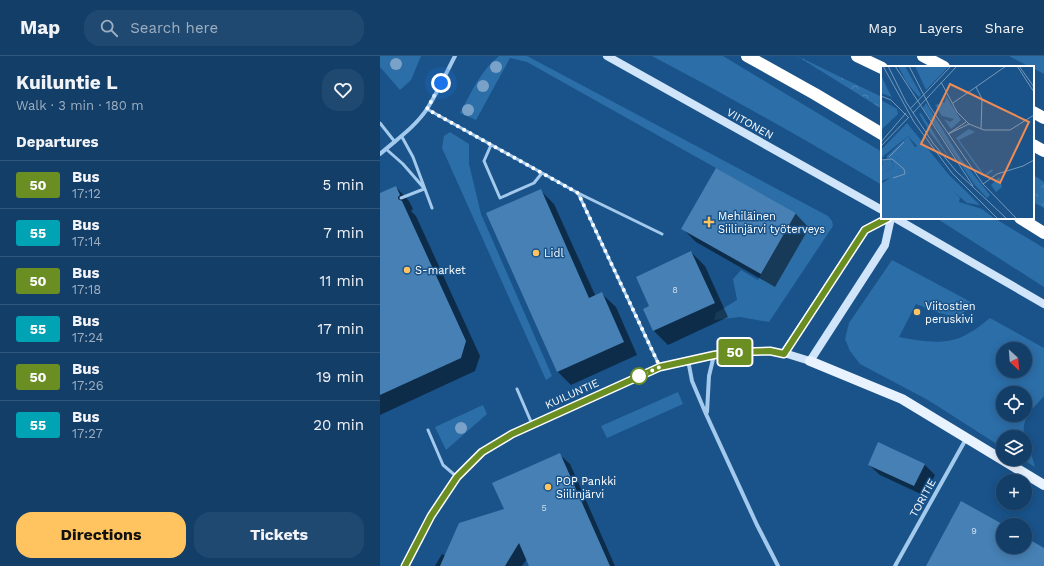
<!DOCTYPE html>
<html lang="en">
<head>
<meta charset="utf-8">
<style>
	:root { --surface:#133e68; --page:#204971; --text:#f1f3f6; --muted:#9daec0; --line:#32577c; --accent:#ffc45f }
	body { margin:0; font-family:"Work Sans",sans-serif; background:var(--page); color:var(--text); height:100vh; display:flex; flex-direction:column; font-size:15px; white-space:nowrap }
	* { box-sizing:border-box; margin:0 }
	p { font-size:13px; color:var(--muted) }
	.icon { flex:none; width:22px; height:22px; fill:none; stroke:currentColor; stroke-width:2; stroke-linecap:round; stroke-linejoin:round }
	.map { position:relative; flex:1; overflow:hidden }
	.sheet { display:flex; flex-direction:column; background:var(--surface); width:380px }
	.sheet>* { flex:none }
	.badge { padding:0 8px; border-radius:3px; font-size:14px; line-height:26px }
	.needle { width:26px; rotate:154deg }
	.buttons { position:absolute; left:616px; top:286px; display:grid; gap:8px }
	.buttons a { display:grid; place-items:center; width:36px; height:36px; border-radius:50%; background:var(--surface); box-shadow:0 2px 10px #0003,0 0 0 1px var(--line); font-size:20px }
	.you { position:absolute; width:20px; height:20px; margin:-10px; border:3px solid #fff; border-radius:50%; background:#1a73e8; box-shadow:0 0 0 6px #1a73e833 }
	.map>.badge { position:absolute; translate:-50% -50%; box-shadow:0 0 0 2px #fff }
	h2 { padding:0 16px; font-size:15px; line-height:36px }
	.round { display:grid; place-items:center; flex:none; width:42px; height:42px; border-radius:16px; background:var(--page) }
	.summary { display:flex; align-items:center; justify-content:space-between; height:68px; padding:0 16px }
	h1 { font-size:19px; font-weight:700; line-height:30px }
	.button { display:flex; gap:8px; margin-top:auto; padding:8px 16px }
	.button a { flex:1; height:46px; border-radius:16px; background:var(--accent); color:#111; font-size:16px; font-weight:700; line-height:46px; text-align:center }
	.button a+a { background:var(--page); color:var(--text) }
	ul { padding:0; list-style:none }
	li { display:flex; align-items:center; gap:12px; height:48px; padding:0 16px; border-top:1px solid var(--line) }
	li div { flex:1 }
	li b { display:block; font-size:15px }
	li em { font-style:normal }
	li .badge { min-width:44px; font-weight:700; text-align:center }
	header { display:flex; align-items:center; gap:24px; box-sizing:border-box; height:56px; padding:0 20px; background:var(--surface); border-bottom:1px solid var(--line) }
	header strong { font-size:19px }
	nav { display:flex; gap:22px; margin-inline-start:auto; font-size:14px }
	.search { width:280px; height:36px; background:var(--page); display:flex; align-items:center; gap:10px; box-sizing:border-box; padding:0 14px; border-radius:16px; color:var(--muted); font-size:15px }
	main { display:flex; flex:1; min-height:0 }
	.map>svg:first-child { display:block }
</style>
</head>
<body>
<header>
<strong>Map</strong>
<div class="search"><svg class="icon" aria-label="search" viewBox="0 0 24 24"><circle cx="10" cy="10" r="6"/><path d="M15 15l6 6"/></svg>Search here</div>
<nav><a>Map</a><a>Layers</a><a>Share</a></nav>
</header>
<main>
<section class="sheet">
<div class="summary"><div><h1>Kuiluntie L</h1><p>Walk · 3 min · 180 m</p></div><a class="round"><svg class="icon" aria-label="heart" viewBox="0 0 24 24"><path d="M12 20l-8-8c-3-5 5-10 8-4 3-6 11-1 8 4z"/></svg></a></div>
<h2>Departures</h2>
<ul>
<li><span class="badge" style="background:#6b8e23;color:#fff">50</span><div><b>Bus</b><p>17:12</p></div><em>5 min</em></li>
<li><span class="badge" style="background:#00a3b4;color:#fff">55</span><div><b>Bus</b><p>17:14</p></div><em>7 min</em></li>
<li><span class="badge" style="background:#6b8e23;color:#fff">50</span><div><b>Bus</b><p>17:18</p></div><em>11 min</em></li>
<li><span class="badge" style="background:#00a3b4;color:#fff">55</span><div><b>Bus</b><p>17:24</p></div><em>17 min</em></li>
<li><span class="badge" style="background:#6b8e23;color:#fff">50</span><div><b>Bus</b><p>17:26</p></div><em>19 min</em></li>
<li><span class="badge" style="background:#00a3b4;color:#fff">55</span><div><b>Bus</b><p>17:27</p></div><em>20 min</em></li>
</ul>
<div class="button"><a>Directions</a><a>Tickets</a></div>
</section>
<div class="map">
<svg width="664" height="510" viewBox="0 0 664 510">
	<defs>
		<pattern id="forest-crowns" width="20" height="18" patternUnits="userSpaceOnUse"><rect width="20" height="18" fill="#2c6ea8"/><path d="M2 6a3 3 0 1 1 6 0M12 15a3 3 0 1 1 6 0" fill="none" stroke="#4c84b5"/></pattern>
	</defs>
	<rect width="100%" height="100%" fill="#19538a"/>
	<path fill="#2c6ea8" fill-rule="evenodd" d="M0 0H41L31 24 20 34 0 11Z
		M119 0H147L448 160 452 165 453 170 389 266 360 261 334 264 336 257 357 244 353 223 361 214 378 224 416 157 147 6 130 2 96 64 80 57C91 37 101 14 119 0Z
		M272 0H343L502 96V129C426 84 350 41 272 0Z
		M629 0H664V18L653 12V11H650Z
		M70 76 89 88V108L101 158 172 320 166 324 62 92 64 80Z
		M556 162H614L664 192V231Z
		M512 204 591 246C583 271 552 254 536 248L519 281C542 285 567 291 589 277 597 273 603 267 610 262L664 292V340C651 355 642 360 644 381H623V392L548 344 480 308 470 295 465 283 469 267ZM623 293H645V315H623ZM623 337H645V359H623Z
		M298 336 303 348 227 382 221 370Z
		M103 349 107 358 66 394 55 371Z
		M645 385 651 397 655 411 642 403H645Z"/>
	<path fill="url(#forest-crowns)" d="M417 0 502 41V53Z
		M653 119 664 126V152L653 146Z"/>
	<path fill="#0007" d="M336 113 416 158 429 172 395 231 316 186 303 173Z
		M16 131 29 145 33 153 31 155 36 160 100 300 95 315 0 359V139Z
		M160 134 174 148 216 241 222 238 236 251 257 299 191 329 177 315Z
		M311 196 325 210 348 261 288 289 274 275 264 253 270 250Z
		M179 398 190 408 235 510H150L147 503 142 510H55L62 498 66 500 126 454Z
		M544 408 555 419 545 440 500 419 489 409Z"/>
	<path fill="#4680b4" d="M336 112 416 157 381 218 301 173Z
		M16 130 20 139 18 141V143L22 145 86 285 81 302 0 339V137Z
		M161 133 209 242 222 236 244 286 177 316 106 157Z
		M311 195 335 247 273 275 263 253 269 250 256 221Z
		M498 386 545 408 534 430 488 409Z
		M180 397 230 510H149L139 487 125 510H60L79 467 124 453 112 427Z
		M581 445 624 469 623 491H645V481L664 492V510H546Z"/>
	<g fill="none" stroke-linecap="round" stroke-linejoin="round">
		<path stroke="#a3caed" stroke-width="3" d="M47 53 198 137 280 311
			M0 67 15 86
			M22 81 33 101 52 152
			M111 89 104 105 120 142 154 127 162 117
			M6 93 23 108 43 131
			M198 137 282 178
			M21 142 44 133
			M137 333 152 368
			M48 374 63 409 77 421"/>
		<path stroke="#a3caed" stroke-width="4" d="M0 98C16 84 35 71 47 53 58 36 66 17 75 0
			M308 304 312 325 326 358 377 469 398 510
			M327 356 329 320 334 299
			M25 510 51 460 77 421 102 396 132 378 280 311 334 299 355 296 390 295 404 297
			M515 510 586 383"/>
		<path stroke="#d0e5fa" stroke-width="8" d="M227 0 502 154
			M508 162 485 174 404 297 430 305 505 189 511 162
			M515 162 664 248"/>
		<path stroke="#e9f3ff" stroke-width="10" d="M430 305 522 343 664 429"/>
		<path stroke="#fff" stroke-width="12" d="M367 0 435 38 502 78
			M477 0 502 12
			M543 0 564 11
			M653 56 664 62
			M653 89 664 95
			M640 162 664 177"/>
	</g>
	<g fill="#7aa2c8">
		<circle cx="16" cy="8" r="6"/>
		<circle cx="116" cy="11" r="6"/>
		<circle cx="103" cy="30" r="6"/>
		<circle cx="88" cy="54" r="6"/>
		<circle cx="81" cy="372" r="6"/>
	</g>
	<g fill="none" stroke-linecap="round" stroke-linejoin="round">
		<defs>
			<path id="line" d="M25 510 51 460 77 421 102 396 132 378 280 311 334 299 355 296 390 295 404 298 485 174 508 162"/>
		</defs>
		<use href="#line" stroke="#fff" stroke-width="9"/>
		<use href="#line" stroke="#6b8e23" stroke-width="6"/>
		<path stroke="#fff" stroke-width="4" stroke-dasharray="0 7.2" d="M61 27 47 53 198 137 280 311 254 323 259 320"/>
	</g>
	<g fill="#ffc45f" stroke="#19538a" stroke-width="1.5">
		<path d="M327 160h4v4h4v4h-4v4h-4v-4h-4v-4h4z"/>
		<circle cx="156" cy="197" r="4"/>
		<circle cx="27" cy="214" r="4"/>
		<circle cx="537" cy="256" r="4"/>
		<circle cx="168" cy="431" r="4"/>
	</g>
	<circle fill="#fff" stroke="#6b8e23" stroke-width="2" cx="259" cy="320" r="8"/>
	<g text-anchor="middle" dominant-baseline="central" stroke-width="3" stroke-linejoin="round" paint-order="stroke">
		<g font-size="9" fill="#d1dfec">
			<text x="295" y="234">8</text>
			<text x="164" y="452">5</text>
			<text x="594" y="475">9</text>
		</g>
		<g font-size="11" fill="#fff" stroke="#19538a">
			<text transform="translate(370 68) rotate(29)">VIITONEN</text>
			<text transform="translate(192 338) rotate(-24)">KUILUNTIE</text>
			<text transform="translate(543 442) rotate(-61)">TORITIE</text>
		</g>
		<g font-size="11" fill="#fff" stroke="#19538a" text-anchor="start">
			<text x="338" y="160">Mehiläinen<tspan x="338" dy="13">Siilinjärvi työterveys</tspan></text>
			<text x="164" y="197">Lidl</text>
			<text x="35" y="214">S-market</text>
			<text x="545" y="250">Viitostien<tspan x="545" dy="13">peruskivi</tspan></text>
			<text x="176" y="425">POP Pankki<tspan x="176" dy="13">Siilinjärvi</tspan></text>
		</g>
	</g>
	<g transform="translate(501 10)">
		<rect width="153" height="153" fill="#19538a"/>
		<path d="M34 0H68L45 24ZM28 7 40 29 38 31 26 17 32 15ZM65 30 80 54 70 63 63 53 69 56 73 53 61 50 54 39 64 36ZM45 37 80 93 109 129 106 132 93 118 42 42ZM26 57 68 109 99 139 86 137 61 116 15 92 36 80 27 70 0 92V84ZM88 63 94 66 78 74 102 107 103 109 111 103 112 105 106 109 102 110 75 72ZM2 94H10L13 101 0 108ZM118 111 121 121 115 126 110 119Z" fill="#2c6ea8"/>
		<path d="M17 0H24L32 15 26 17ZM0 9 7 24 11 31 0 27ZM0 34 16 43 17 48 0 64ZM40 47 51 64 70 94 50 68 38 48ZM27 70 35 83 15 92 22 94 35 90 40 92 79 132 78 136 101 143 114 153H0V118L9 112 0 115V108L13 101 11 95 6 93V90Z" fill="#2c6ea8"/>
		<path fill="none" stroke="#7598b9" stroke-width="1" d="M2 0 33 56 71 107 117 153M7 0 25 36 52 77 75 105 126 153M14 0 92 120M28 0 49 41 102 118 136 153M136 0 153 26M138 0 153 21M60 16 76 46 88 58 67 68M95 21 101 33 100 63M0 30 10 34 27 51M72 37 125 0M29 43 70 0M32 47 76 0M88 58 103 64H129L153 49M67 68 85 56M0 76 25 47M0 80 28 51M8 91 23 76M0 94 11 93 23 103 24 108 12 112M102 118 116 108 142 100 153 94"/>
		<path fill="#ef8b55" fill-opacity="0.15" stroke="#ef8b55" stroke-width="2" d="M69 18 148 56 119 117 40 78Z"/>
		<rect width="153" height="153" fill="none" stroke="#fff" stroke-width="2"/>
	</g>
</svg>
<div class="buttons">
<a><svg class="needle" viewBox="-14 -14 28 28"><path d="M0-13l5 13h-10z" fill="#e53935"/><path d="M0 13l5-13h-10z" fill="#9daec0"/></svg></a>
<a><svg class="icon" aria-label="locate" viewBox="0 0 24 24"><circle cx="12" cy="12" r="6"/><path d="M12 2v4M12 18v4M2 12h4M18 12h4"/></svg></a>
<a><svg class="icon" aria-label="layers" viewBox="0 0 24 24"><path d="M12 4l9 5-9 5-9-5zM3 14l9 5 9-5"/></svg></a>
<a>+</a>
<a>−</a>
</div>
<div class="you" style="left:61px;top:27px"></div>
<b class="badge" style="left:355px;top:296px;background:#6b8e23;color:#fff">50</b>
</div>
</main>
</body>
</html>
